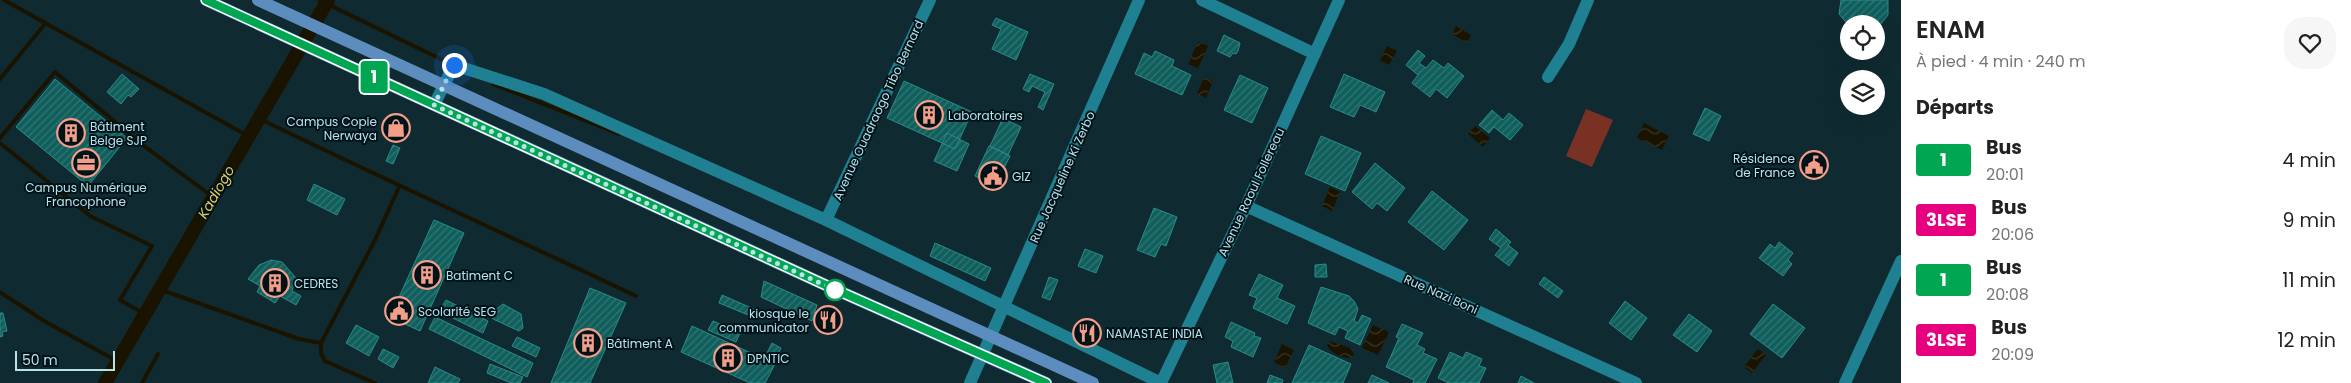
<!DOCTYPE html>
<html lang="fr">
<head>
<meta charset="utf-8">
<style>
	:root { --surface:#fff; --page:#f6f6f6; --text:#222; --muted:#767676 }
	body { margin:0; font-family:Poppins,sans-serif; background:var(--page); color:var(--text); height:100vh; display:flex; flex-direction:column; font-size:19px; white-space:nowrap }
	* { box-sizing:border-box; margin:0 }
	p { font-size:16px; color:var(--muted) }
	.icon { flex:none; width:28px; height:28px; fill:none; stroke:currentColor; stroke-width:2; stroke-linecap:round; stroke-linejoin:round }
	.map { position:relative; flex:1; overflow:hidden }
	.drawer { display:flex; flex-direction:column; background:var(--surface); width:450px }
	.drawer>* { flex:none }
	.badge { padding:0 10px; border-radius:4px; font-size:18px; line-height:32px }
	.fabs { position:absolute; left:1840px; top:15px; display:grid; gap:10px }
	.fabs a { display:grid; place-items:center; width:45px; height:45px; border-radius:50%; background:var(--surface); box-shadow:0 5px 20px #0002; font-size:25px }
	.scale { position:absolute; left:15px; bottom:12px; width:100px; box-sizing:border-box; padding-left:5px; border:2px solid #b8e1ea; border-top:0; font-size:14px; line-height:18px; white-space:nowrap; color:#b8e1ea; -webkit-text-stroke:4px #001319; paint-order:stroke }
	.you { position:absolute; width:25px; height:25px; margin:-12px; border:4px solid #fff; border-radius:50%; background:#1a73e8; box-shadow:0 0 0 8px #1a73e833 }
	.map>.badge { position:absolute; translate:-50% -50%; box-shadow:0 0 0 2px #fff }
	h2 { padding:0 15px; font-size:19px; line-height:45px }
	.round { display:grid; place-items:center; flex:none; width:52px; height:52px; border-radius:20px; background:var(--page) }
	.overview { display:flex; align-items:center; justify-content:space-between; height:85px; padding:0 15px }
	h1 { font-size:24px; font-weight:600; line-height:38px }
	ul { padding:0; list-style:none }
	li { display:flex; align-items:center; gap:15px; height:60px; padding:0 15px }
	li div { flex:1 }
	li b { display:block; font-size:19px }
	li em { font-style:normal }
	li .badge { min-width:55px; font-weight:700; text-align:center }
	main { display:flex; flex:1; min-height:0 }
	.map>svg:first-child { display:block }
</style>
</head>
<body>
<main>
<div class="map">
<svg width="1901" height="383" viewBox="0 0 1901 383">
	<defs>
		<pattern id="water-waves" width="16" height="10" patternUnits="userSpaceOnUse" patternTransform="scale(1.25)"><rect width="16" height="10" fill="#1a1300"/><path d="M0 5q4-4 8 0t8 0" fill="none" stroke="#393525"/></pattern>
		<pattern id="building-hatch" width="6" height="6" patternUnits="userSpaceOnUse" patternTransform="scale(1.25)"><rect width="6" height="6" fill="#105f5d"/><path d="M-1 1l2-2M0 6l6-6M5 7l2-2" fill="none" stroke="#317674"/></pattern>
	</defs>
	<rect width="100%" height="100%" fill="#0f2b31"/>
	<path fill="#783122" d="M1586 109 1613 120 1592 167 1566 156Z"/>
	<path fill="url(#water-waves)" d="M1456 26 1471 35 1467 43 1452 34Z
		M1198 42 1208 46 1198 68 1188 64Z
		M1387 46 1397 51 1389 65 1380 60Z
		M1204 77 1213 81 1206 98 1197 94Z
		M1644 123 1669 136 1662 150 1637 138Z
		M1475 126 1490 138 1483 147 1468 134Z
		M1330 187 1340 192 1332 211 1322 206Z
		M1373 325 1389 332 1378 355 1362 348Z
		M1330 341 1350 348 1354 354 1352 358C1343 359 1330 353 1327 345Z
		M1282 344 1294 350 1285 368 1274 362Z
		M1758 349 1766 355 1752 373 1744 367Z"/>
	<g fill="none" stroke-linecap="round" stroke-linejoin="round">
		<path stroke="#1a1300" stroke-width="4" d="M4 0 248 136
			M319 0 453 65
			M0 79 45 24
			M493 84 619 134
			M258 118C383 179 510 236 636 296
			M0 138 55 72 144 146 213 197
			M0 143 90 216 152 246 120 300 145 314
			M159 289 299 339 321 343
			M0 292 44 321 117 361
			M142 383 158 354
			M375 383 325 361 321 353V343L375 240 399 187"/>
		<path stroke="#1a1300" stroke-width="14" d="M105 383 328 0"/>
	</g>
	<path fill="url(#building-hatch)" stroke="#288b89" d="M1841 0H1888V15L1876 30V24H1849V26L1839 14Z
		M996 18 1028 32 1016 60 992 49 1001 29 992 25Z
		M1224 35 1240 43 1238 51 1236 54 1233 53 1230 57 1217 51Z
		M1418 50 1425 56 1419 63 1426 68 1433 60 1444 68 1448 63 1464 76 1447 98 1436 89 1430 97 1412 83 1418 75 1406 65Z
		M1155 51 1174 60 1172 66 1191 75 1182 95 1135 74 1144 53 1152 57Z
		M122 74 139 89 131 97 128 95 121 104 107 92Z
		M1030 74 1054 84 1043 110 1038 107 1045 92 1032 86 1029 92 1023 89Z
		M1344 74 1385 92 1376 112 1360 105 1354 117 1330 107Z
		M1240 75 1268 88 1252 123 1224 110Z
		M55 79 127 138 88 186 16 127Z
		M904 81 972 112 955 149 887 118Z
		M1705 108 1721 116 1709 141 1693 134Z
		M1492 110 1503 120 1509 113 1523 125 1510 140 1494 127 1489 133 1479 125Z
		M394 118 405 122 398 139 388 135Z
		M1003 118 1021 127 1008 155 990 146Z
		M947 133 969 144 957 171 934 161Z
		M1321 136 1361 153 1345 191 1305 174Z
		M393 145 400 148 393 164 386 161Z
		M989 146 1010 156 995 186 975 176Z
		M1375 163 1405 188 1387 211 1377 203 1372 209 1352 192Z
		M314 184 345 199 337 215 307 200Z
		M1432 191 1468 220 1444 250 1408 222Z
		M1154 208 1177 217 1166 246 1161 244 1155 257 1137 250Z
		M434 220 464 233 420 331 390 317Z
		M1496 229 1511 242 1508 245 1518 253 1509 266 1495 255 1501 248 1489 239Z
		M1779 242 1793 253 1788 260 1792 264 1783 276 1759 258 1770 244 1775 248Z
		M935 243 991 268 985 281 930 256Z
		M1085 249 1103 256 1096 273 1078 266Z
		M271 260 282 262 296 278 292 291 301 296 296 305 280 296 275 303 257 292 260 286 248 279 259 265Z
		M1326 264 1327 277H1315V265Z
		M1259 274 1283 285 1277 298 1295 306 1287 324 1253 308 1257 298 1249 295Z
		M1049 277 1058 280 1050 300 1042 297Z
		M1544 277 1563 291 1558 298 1539 284Z
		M764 281 817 305 812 321 761 297Z
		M1321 287 1349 296 1354 301 1358 309 1354 321 1358 323 1362 315 1371 319 1360 345 1345 338 1348 331 1339 327 1335 335 1308 323Z
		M590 288 626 303 590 383H551Z
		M722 295 756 310 753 317 719 303Z
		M446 300 488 321 483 333 439 311Z
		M1625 301 1647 318 1631 340 1609 323Z
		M503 304 521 314 523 328 519 331 493 319 491 313Z
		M1773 304 1805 328 1782 358 1750 334Z
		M0 313H3L7 331 2 332 3 336 0 337Z
		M1689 314 1712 331 1697 352 1673 335Z
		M435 317 533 363 527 377 429 329Z
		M713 321 740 333 736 342 708 330Z
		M1231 322 1255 333 1254 336 1261 338 1253 357 1231 347 1233 341 1225 337Z
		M1402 324 1423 333 1417 345 1425 349 1423 353 1437 359 1425 383H1413L1414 380 1386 367 1399 338 1396 337Z
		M356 325 379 337 369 356 346 343Z
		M692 326 775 364 765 383H750L681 352Z
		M517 337 540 348 536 357 512 346Z
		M772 343 781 348 776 358 767 353Z
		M1309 345 1351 364 1343 383H1292Z
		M383 349 399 357 393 368 378 359Z
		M1450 352 1463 358 1466 352 1482 359 1479 366 1486 368 1479 383H1449L1438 378Z
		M1228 362 1233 383H1217L1213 365Z
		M490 364 523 377 520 383H511L487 373Z
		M435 367 460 379 458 383H428Z
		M1270 375 1283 380 1282 383H1267Z
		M1372 375 1389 383H1368Z
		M1521 376 1534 383H1518Z"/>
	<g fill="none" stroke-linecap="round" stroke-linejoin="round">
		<path stroke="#1f8092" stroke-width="12" d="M1202 0 1315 54
			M1548 77 1569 44 1588 0
			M434 105 454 65 544 94 826 220 1161 383
			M1246 206 1636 383
			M826 220 930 0
			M970 383 1139 0
			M1161 383 1246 206 1339 0"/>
		<path stroke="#1f8092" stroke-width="12" d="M1845 383 1901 261"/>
		<path stroke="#5c8dbe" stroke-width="12" d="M206 0 832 288 1046 383
			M258 0 1093 383"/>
	</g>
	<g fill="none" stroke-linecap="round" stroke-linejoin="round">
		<defs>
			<path id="line" d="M206 0 832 288 1046 383"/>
		</defs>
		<use href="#line" stroke="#fff" stroke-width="11"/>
		<use href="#line" stroke="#00a651" stroke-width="8"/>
		<path stroke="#b8e1ea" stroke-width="5" stroke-dasharray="0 9" d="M454 65 434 105 835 290"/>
	</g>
	<defs>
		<symbol id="building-ring" viewBox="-11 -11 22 22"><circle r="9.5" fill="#001319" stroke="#f49e8a" stroke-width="1.5"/><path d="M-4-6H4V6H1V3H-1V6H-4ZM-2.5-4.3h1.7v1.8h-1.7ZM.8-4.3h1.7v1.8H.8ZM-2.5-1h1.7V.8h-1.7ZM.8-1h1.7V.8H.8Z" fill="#f49e8a"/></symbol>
		<symbol id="shop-ring" viewBox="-11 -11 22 22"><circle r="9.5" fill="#001319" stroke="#f49e8a" stroke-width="1.5"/><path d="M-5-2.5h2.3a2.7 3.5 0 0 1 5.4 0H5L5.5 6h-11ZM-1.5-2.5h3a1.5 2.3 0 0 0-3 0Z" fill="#f49e8a"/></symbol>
		<symbol id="office-ring" viewBox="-11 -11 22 22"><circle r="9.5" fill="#001319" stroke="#f49e8a" stroke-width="1.5"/><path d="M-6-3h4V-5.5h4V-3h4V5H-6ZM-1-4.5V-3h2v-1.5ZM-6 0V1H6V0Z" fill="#f49e8a"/></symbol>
		<symbol id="civic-ring" viewBox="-11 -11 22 22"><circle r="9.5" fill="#001319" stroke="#f49e8a" stroke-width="1.5"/><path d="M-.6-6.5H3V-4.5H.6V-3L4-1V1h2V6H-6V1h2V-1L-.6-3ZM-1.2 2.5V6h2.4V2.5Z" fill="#f49e8a"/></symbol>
		<symbol id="restaurant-ring" viewBox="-11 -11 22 22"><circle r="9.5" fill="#001319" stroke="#f49e8a" stroke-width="1.5"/><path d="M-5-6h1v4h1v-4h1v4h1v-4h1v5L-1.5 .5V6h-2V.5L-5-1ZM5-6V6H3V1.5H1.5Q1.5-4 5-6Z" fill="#f49e8a"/></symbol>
	</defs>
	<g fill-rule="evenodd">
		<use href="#building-ring" x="913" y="99" width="32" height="32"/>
		<use href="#shop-ring" x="380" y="112" width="32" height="32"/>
		<use href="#building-ring" x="55" y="117" width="32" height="32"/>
		<use href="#office-ring" x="70" y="147" width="32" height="32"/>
		<use href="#civic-ring" x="1798" y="149" width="32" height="32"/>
		<use href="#civic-ring" x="977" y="160" width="32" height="32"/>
		<use href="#building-ring" x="411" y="259" width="32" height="32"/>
		<use href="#building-ring" x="259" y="267" width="32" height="32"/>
		<use href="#civic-ring" x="383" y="295" width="32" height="32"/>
		<use href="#restaurant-ring" x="812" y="304" width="32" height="32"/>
		<use href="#restaurant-ring" x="1071" y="317" width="32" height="32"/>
		<use href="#building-ring" x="572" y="327" width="32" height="32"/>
		<use href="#building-ring" x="712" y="342" width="32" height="32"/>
	</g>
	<circle fill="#fff" stroke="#00a651" stroke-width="2.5" cx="835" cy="290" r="10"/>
	<g text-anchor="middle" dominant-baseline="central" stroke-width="4" stroke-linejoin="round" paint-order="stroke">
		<g font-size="12" fill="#b8e1ea" stroke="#001319">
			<text transform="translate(878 110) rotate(-65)">Avenue Ouadraogo Tibo Bernard</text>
			<text transform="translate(1062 177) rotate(-66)">Rue Jacqueline Ki Zerbo</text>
			<text transform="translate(1251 192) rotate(-65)">Avenue Raoul Follereau</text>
			<text transform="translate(1441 294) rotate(24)">Rue Nazi Boni</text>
		</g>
		<g font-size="12" fill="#b8e1ea" stroke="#001319" text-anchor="start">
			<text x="948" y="115">Laboratoires</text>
			<text x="377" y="121" text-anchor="end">Campus Copie<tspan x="377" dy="14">Nerwaya</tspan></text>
			<text x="90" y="126">Bâtiment<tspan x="90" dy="14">Belge SJP</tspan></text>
			<text x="1795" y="158" text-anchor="end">Résidence<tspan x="1795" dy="14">de France</tspan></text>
			<text x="1012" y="176">GIZ</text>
			<text x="86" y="187" text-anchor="middle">Campus Numérique<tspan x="86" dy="14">Francophone</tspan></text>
			<text x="446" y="275">Batiment C</text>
			<text x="294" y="283">CEDRES</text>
			<text x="418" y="311">Scolarité SEG</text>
			<text x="809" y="313" text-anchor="end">kiosque le<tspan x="809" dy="14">communicator</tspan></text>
			<text x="1106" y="333">NAMASTAE INDIA</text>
			<text x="607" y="343">Bâtiment A</text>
			<text x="747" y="358">DPNTIC</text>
		</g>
		<g font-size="14" font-style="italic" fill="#e9c95b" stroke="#001319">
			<text transform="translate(216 192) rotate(-60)">Kadiogo</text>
		</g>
	</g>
</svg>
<div class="fabs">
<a><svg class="icon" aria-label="locate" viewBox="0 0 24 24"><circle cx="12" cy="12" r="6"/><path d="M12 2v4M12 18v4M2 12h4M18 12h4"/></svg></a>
<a><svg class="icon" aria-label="layers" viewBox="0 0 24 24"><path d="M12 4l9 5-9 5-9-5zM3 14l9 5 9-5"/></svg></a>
</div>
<div class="scale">50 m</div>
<div class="you" style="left:454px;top:65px"></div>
<b class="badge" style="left:374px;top:77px;background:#00a651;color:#fff">1</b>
</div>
<section class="drawer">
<div class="overview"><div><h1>ENAM</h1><p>À pied · 4 min · 240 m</p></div><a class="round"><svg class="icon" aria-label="heart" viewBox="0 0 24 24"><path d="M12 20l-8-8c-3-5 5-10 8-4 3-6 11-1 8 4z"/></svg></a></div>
<h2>Départs</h2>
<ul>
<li><span class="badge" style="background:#00a651;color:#fff">1</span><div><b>Bus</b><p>20:01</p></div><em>4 min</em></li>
<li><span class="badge" style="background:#e6007e;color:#fff">3LSE</span><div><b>Bus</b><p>20:06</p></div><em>9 min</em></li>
<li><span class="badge" style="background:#00a651;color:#fff">1</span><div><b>Bus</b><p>20:08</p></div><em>11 min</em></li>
<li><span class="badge" style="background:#e6007e;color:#fff">3LSE</span><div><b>Bus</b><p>20:09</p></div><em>12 min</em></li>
</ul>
</section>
</main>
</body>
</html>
